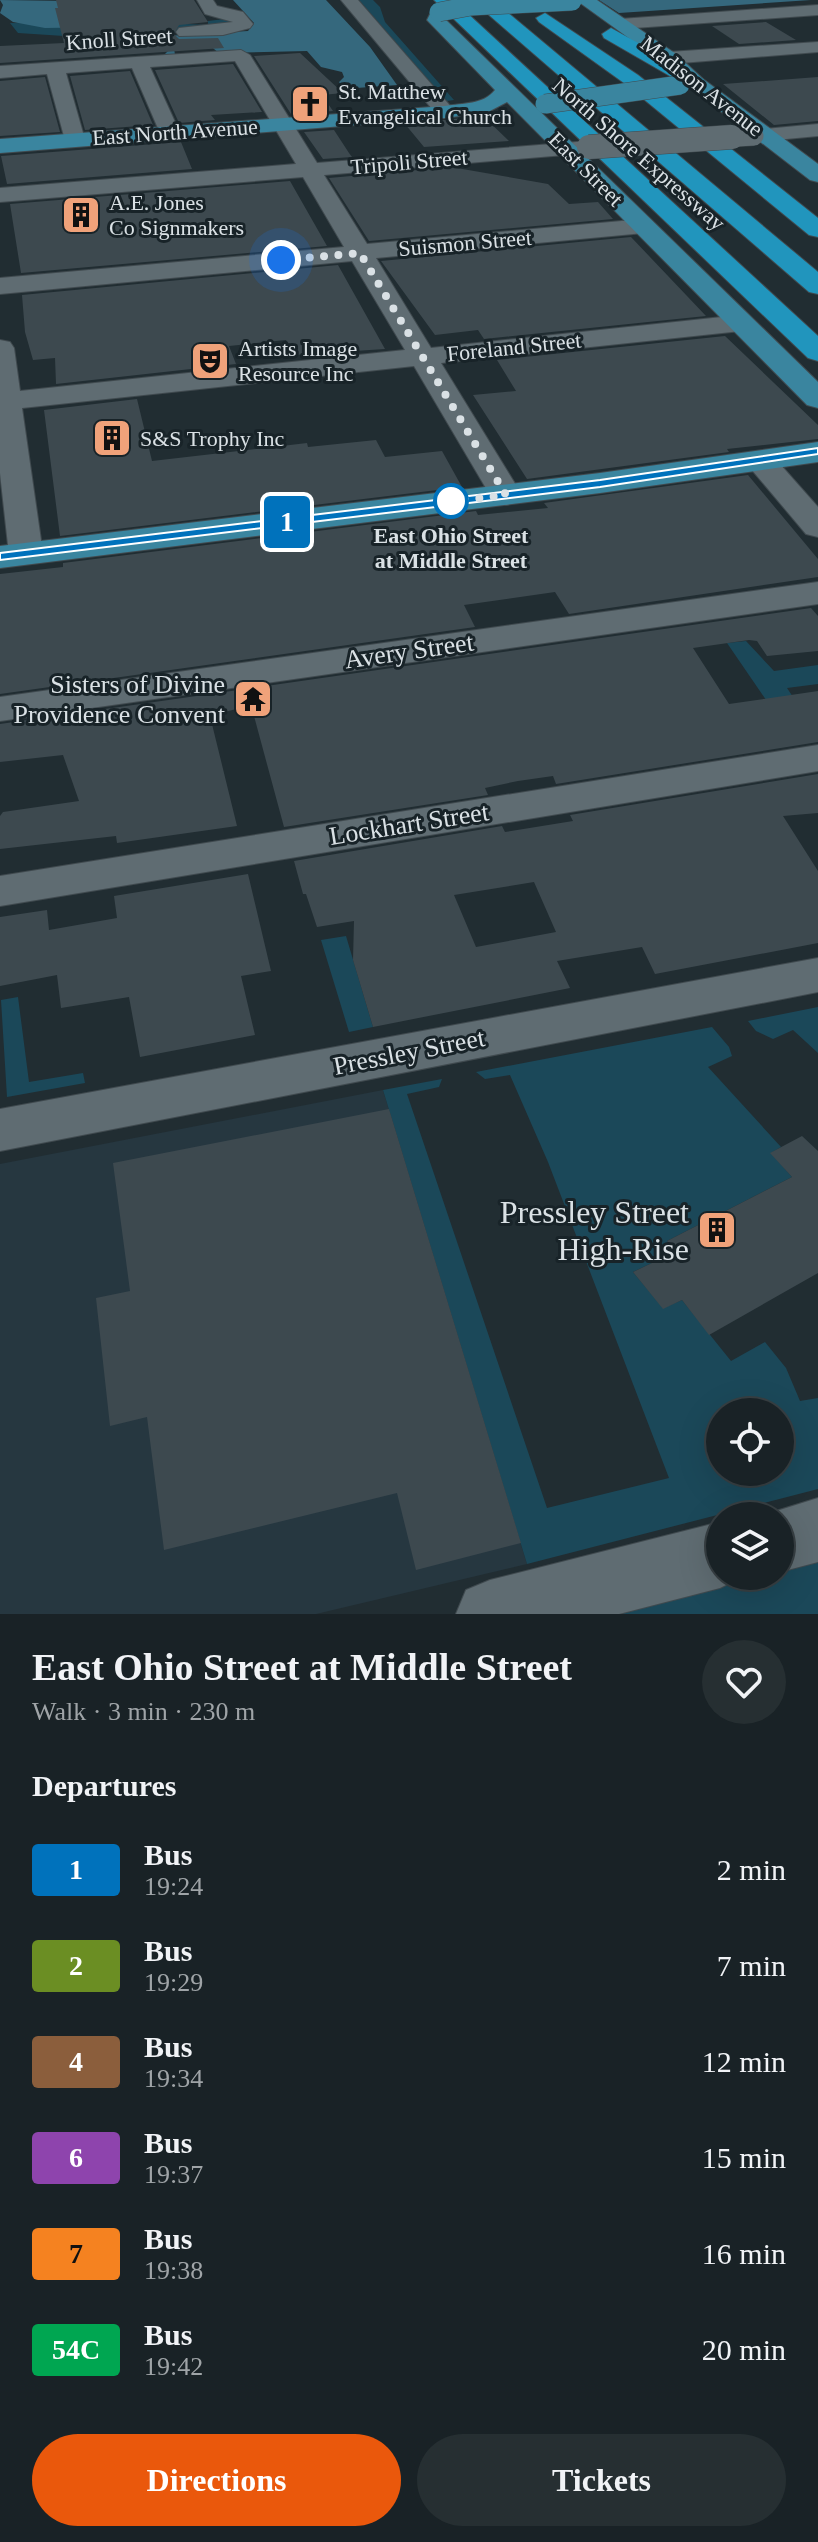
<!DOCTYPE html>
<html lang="en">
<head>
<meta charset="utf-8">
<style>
	:root { --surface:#192226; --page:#262f32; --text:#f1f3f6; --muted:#9fa4a7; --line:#373f43; --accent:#ea580c }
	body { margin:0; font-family:"Times New Roman",serif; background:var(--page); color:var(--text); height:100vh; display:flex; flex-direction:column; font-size:30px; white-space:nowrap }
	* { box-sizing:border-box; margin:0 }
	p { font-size:26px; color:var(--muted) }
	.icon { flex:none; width:44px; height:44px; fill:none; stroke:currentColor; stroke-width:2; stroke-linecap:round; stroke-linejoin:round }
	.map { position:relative; height:1614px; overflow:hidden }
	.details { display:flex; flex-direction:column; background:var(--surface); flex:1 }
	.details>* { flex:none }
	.badge { padding:0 16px; border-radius:6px; font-size:28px; line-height:52px }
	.buttons { position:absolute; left:706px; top:1398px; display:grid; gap:16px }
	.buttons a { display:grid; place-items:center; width:88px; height:88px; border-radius:50%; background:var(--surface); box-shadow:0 8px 32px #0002,0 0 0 2px var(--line); font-size:40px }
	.you { position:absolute; width:40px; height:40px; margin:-20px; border:6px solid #fff; border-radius:50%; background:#1a73e8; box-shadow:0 0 0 12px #1a73e833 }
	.map>.badge { position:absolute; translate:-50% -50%; box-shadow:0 0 0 4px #fff }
	h2 { padding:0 32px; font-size:30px; line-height:72px }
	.round { display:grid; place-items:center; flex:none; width:84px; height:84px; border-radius:42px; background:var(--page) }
	.overview { display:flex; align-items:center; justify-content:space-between; height:136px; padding:0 32px }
	h1 { font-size:38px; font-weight:800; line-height:60px }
	.action { display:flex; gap:16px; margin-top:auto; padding:16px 32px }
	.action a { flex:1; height:92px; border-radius:48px; background:var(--accent); color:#fff; font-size:32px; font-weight:800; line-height:92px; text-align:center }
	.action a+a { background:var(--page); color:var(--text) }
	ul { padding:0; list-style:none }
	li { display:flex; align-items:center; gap:24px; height:96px; padding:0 32px }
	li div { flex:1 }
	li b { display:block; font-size:30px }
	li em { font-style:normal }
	li .badge { min-width:88px; font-weight:700; text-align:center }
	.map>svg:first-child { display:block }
</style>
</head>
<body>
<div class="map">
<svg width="818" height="1614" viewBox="0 0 818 1614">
	<rect width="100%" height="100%" fill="#212d32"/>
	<path fill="#263740" d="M383 1090 527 1564 316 1614H0V1164Z"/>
	<path fill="#1b4859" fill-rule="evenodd" d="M359 0H373L380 7 385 22 454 100 447 101Z
		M224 19 241 22 209 31 64 36 18 33 10 23 185 24 208 25V21Z
		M746 641 774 671 818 665V684L787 688 799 706 773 710 727 643Z
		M346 936 373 1027 349 1032 321 940Z
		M18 997 29 1082 83 1073 85 1083 7 1097 1 1000Z
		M818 1007V1053L793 1030 773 1039 756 1031 748 1021Z
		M712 1027 729 1047 732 1056 708 1067 781 1147 771 1153 792 1177 667 1241 675 1252 633 1272 663 1308 682 1300 731 1361 765 1342 786 1368 800 1401 818 1398V1489L527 1564 383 1090 442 1079 439 1087 407 1094 547 1508 669 1478 548 1162 510 1075 485 1079 476 1072ZM720 1412H780V1472H720Z
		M818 1530V1614H490L720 1576H780V1540Z"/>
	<path fill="#35687d" d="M0 0 69 1 106 27 45 28 13 22 0 13 3 5Z
		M233 0H326L370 47 397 85 343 89 339 82 344 77 342 72 321 67 307 51 219 53 209 45 174 48 175 55H164L168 51 167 36 248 31 254 23Z
		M599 0H811L619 13Z"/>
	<path fill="#3d494f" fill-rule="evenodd" d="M56 0H194L208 22 179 25 174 34 179 39 218 38 224 48 0 63V46L64 43 55 8H58Z
		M766 22 796 40 739 44 712 26Z
		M300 53 343 93 322 95 333 111 291 114 254 56Z
		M233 64 262 112 211 115 215 120 179 123 155 70Z
		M130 71 153 125 85 130 70 76Z
		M45 77 60 132 0 136V81Z
		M818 77V121L774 125 723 84Z
		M483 116 509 141 424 147 405 124Z
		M334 130 349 153 352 157 323 159 304 132Z
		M181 142 192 169 7 184 1 156Z
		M451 167 548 184 569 204 598 202 613 219 369 241 329 178Z
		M290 181 327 246 21 273 10 204Z
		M631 237 706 316 484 339 478 330 435 335 381 261Z
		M338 265 385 349 293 355 286 340 229 346 236 364 56 384 55 358 33 360 25 332 22 295Z
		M725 336 818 425V439L727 449 729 452 527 479 473 395 516 391 497 360Z
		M137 399 152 461 307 443 308 447 376 440 385 457 442 451 462 487 60 536 44 410Z
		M748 475 818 559V577L569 614 555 592 464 605 475 627 0 694V574L63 567V563L476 511 478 515 548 508 544 503Z
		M811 608 818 616V651L767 656 757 641 749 640 693 648 729 704 818 691V742L556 784 553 776 518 781 485 788 488 795 284 827 251 705 210 716 237 826 117 843 116 836 0 849V816L3 812 79 801 63 755 0 762V724Z
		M818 774V813L783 816 818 871V943L655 974 642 947 557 961 570 988 373 1027 353 960 354 921 317 927 306 894H303L294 861 502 826 505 832 573 821 570 815ZM534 882 556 932 476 947 454 895Z
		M248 874 271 971 241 976 255 1035 140 1057 129 997 61 1008 57 975 0 986V917L47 910 49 930 117 918 114 896Z
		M389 1109 521 1543 416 1570 397 1493 164 1550 147 1417 110 1426 96 1298 130 1291 113 1163Z
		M802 1136 818 1151V1273L709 1335 682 1300 663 1309 633 1272 675 1252 667 1241 792 1177 770 1153Z"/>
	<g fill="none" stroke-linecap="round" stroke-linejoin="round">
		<defs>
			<path id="minor" d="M197 0H213L217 6 243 12 253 24 250 28 223 35 179 36 176 32 179 28 233 22 205 14Z
				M341 0H358L452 108 455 112 452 116H438Z
				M818 5V15L620 29 611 24 620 19Z
				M818 42V52L669 64 660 58 669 52Z
				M241 50 250 55 317 163 589 141 600 147 589 153 324 175 367 244 644 219 652 221 656 226 652 231 644 233 376 258 431 348 741 315 750 317 754 323 750 329 741 331 441 363 522 495 517 502 506 505 495 502 490 495 414 366 22 408 43 554 38 561 26 564 14 561 9 554 0 473V340L10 342 14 348 20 391 405 350 352 261 0 294V278L344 247 303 177 0 202V188L296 164 235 61 150 67 180 133 170 139 160 133 132 68 66 73 85 140 75 146 65 140 47 74 0 78V66Z
				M818 124V136L754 142 744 136 754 130Z
				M768 461 779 463 818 507V537L806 534 752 470 757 463Z
				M818 582V604L0 721V697Z
				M818 745V771L0 906V876Z
				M818 958V992L0 1151V1109Z
				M818 1498V1562L780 1572V1516H760Z
				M720 1522V1576H744L720 1588 619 1614H456L466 1590 490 1580Z"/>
			<path id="major" d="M576 0H597L676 54 703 79 818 164V182L810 180 689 87 662 62Z
				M439 7 448 12 445 19 818 382V408L807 405 507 102 488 112 445 118 0 153V139L445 106C463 103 483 105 495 90L427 20 433 8Z
				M818 442V462L600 493 0 568V546L600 473Z"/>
			<path id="highway" d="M434 0H453L818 336V361L808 358Z
				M495 6 501 7 818 272V294L809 292 489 15 486 11Z
				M545 13 638 75 818 218V237L809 235 624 83 539 22 536 18Z
				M611 28 703 79 706 83 696 89 689 87 604 38 602 34Z"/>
		</defs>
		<use href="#minor" stroke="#404a4f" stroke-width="2"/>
		<use href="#major" stroke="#404a4f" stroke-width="2"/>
		<use href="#highway" stroke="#404a4f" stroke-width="2"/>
		<use href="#minor" fill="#5f6c72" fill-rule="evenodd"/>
		<use href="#major" fill="#3a859f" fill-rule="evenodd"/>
		<use href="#highway" fill="#2195bd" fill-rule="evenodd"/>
		<defs>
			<path id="minor-bridge-far1" d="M702 139 754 136"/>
			<path id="minor-bridge" d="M589 147 732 137"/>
			<path id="major-bridge" d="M439 12 471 6 572 1
				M545 104 680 85"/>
		</defs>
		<use href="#minor-bridge-far1" stroke="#404a4f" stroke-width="20" stroke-linecap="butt"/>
		<use href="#minor-bridge" stroke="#404a4f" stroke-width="25" stroke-linecap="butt"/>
		<use href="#major-bridge" stroke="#404a4f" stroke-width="20" stroke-linecap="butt"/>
		<use href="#minor-bridge-far1" stroke="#5f6c72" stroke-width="19"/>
		<use href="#minor-bridge" stroke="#5f6c72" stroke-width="24"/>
		<use href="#major-bridge" stroke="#3a859f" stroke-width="19"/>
	</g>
	<path fill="#0072bc" stroke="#fff" stroke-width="2" d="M818 448V454L600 487 0 560V553L600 480Z"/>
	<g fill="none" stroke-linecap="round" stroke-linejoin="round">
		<path stroke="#dae1e5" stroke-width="8" stroke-dasharray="0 14.4" d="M281 260 360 253 506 495 441 503 451 501"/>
	</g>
	<defs>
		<symbol id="church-square" viewBox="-11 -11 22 22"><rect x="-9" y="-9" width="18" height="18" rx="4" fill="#f0a27a" stroke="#182328"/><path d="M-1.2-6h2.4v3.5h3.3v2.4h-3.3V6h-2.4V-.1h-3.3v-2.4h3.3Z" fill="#111"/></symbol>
		<symbol id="building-square" viewBox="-11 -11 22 22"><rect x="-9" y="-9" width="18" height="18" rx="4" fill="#f0a27a" stroke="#182328"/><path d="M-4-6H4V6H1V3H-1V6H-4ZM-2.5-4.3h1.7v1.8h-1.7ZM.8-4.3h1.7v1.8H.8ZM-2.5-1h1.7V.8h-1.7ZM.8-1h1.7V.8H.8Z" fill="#111"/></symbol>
		<symbol id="theatre-square" viewBox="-11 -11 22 22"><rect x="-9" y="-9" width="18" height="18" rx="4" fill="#f0a27a" stroke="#182328"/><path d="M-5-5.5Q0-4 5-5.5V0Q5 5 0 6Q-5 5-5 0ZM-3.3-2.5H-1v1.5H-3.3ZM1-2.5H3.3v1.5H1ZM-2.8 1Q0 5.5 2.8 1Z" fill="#111"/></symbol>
		<symbol id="temple-square" viewBox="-11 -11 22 22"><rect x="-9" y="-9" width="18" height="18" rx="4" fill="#f0a27a" stroke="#182328"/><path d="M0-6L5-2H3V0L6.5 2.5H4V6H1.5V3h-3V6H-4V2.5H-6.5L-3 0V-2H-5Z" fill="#111"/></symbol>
	</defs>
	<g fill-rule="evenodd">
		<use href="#church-square" x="288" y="82" width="44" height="44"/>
		<use href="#building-square" x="59" y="193" width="44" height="44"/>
		<use href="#theatre-square" x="188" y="339" width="44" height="44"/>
		<use href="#building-square" x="90" y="416" width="44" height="44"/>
		<use href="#temple-square" x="231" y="677" width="44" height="44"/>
		<use href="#building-square" x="695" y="1208" width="44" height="44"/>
	</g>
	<circle fill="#fff" stroke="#0072bc" stroke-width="4" cx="451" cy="501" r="16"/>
	<g text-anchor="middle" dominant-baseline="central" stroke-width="6" stroke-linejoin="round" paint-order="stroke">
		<g font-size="22" fill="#dae1e5" stroke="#182328">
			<text transform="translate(119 39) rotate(-4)">Knoll Street</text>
			<text transform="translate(702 86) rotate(38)">Madison Avenue</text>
			<text transform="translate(175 132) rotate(-4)">East North Avenue</text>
			<text transform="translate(639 154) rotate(41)">North Shore Expressway</text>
			<text transform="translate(409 162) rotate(-5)">Tripoli Street</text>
			<text transform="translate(586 169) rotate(45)">East Street</text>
			<text transform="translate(465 243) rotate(-5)">Suismon Street</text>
			<text transform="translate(514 347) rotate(-6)">Foreland Street</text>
		</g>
		<g font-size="22" fill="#dae1e5" stroke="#182328" text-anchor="start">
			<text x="338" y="91">St. Matthew<tspan x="338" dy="25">Evangelical Church</tspan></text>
			<text x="109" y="202">A.E. Jones<tspan x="109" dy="25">Co Signmakers</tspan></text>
			<text x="238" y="348">Artists Image<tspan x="238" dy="25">Resource Inc</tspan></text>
			<text x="140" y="438">S&amp;S Trophy Inc</text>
		</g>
		<g font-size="22" font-weight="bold" fill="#dae1e5" stroke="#182328">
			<text x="451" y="535">East Ohio Street<tspan x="451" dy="25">at Middle Street</tspan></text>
		</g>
		<g font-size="26" fill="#dae1e5" stroke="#182328">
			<text transform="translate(409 651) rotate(-8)">Avery Street</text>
			<text transform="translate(409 824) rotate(-9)">Lockhart Street</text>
			<text transform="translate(409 1052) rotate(-11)">Pressley Street</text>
		</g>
		<g font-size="26" fill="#dae1e5" stroke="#182328" text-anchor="end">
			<text x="225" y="684">Sisters of Divine<tspan x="225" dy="30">Providence Convent</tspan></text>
		</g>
		<g font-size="32" fill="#dae1e5" stroke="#182328" text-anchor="end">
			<text x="689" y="1212">Pressley Street<tspan x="689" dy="37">High-Rise</tspan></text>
		</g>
	</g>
</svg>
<div class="buttons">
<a><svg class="icon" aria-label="locate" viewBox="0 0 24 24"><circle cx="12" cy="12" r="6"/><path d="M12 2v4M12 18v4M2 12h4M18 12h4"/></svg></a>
<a><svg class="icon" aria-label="layers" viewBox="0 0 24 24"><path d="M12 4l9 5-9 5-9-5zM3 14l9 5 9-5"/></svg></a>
</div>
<div class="you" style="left:281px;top:260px"></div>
<b class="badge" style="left:287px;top:522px;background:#0072bc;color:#fff">1</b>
</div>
<section class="details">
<div class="overview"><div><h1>East Ohio Street at Middle Street</h1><p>Walk · 3 min · 230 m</p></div><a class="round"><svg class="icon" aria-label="heart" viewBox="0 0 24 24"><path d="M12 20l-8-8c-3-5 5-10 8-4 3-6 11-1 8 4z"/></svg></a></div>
<h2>Departures</h2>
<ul>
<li><span class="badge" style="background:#0072bc;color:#fff">1</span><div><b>Bus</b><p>19:24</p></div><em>2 min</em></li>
<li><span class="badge" style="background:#6b8e23;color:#fff">2</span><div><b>Bus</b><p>19:29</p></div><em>7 min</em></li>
<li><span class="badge" style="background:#8b5e3c;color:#fff">4</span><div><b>Bus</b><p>19:34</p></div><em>12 min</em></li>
<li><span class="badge" style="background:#8e44ad;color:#fff">6</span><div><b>Bus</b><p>19:37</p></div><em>15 min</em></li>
<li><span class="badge" style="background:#f58220;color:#111">7</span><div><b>Bus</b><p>19:38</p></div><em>16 min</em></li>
<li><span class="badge" style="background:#00a651;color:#fff">54C</span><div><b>Bus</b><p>19:42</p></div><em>20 min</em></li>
</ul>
<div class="action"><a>Directions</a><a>Tickets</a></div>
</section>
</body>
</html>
